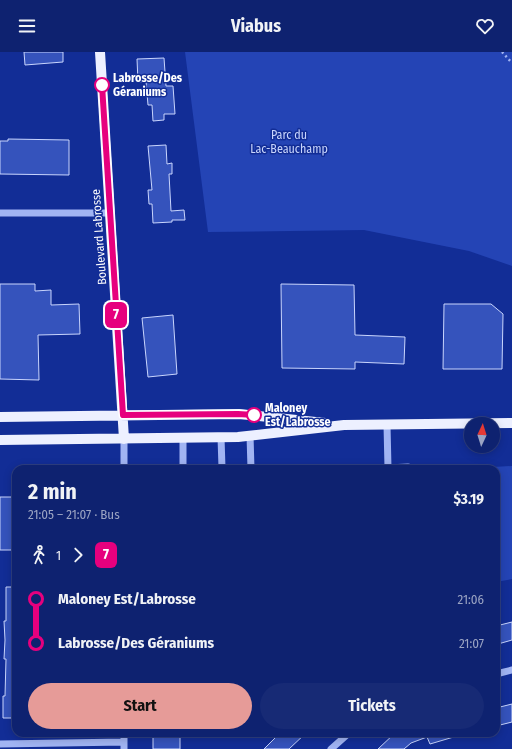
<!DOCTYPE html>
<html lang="en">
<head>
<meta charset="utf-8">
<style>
	:root { --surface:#0e2270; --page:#172a75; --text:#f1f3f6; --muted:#9ba4c3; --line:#2e3f83; --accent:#e69b98 }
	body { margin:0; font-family:"Fira Sans Condensed",sans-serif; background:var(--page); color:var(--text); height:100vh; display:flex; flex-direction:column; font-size:15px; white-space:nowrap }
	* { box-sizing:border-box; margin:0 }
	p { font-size:13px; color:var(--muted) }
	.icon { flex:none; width:22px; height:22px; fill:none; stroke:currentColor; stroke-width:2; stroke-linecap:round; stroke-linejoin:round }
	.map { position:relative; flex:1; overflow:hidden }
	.sheet { position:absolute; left:12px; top:413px; width:488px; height:272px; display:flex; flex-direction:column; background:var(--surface); border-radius:12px; box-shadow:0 2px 10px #0003,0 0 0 1px var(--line) }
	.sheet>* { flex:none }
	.badge { padding:0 8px; border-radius:6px; font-size:14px; line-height:26px }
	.needle { width:26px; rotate:4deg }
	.controls { position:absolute; left:464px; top:365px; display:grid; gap:8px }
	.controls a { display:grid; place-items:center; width:36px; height:36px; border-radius:50%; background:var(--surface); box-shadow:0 2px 10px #0003,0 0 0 1px var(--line); font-size:20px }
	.map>.badge { position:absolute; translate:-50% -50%; box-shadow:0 0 0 2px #fff }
	.legs { display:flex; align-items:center; gap:6px; height:44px; padding:0 16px; font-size:13px }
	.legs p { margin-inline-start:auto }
	.headline { display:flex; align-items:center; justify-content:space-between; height:68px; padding:0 16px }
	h1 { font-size:22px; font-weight:700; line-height:30px }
	.button { display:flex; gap:8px; margin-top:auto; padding:8px 16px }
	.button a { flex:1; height:46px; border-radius:24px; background:var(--accent); color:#111; font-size:16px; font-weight:700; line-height:46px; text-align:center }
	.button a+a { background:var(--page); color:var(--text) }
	ul { padding:0 16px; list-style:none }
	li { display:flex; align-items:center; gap:14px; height:44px; font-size:15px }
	li i { display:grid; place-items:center; width:6px; height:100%; margin:0 5px; background:currentColor }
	li i::after { content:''; width:10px; height:10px; margin:-5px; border:3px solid; border-radius:50%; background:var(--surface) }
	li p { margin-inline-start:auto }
	li:first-child i { background:linear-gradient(#0000 50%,currentColor 0) }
	li:last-child i { background:linear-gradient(currentColor 50%,#0000 0) }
	header { display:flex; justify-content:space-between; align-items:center; height:52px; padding:0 16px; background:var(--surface); font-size:18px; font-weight:700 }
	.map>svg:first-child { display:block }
</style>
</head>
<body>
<header><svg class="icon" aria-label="menu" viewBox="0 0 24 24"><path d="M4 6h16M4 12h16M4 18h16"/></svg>Viabus<svg class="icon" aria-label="heart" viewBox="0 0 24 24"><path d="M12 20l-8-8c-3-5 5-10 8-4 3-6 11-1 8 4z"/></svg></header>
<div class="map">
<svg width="512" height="697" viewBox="0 0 512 697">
	<rect width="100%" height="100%" fill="#122d96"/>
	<path fill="#2444b5" d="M185 0H512V214L469 199 364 178 208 180Z
		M512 414V527L496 530V417H458Z"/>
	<path fill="#3553bc" stroke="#c9d5fd" d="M24 0H63V10L25 13Z
		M164 6 166 34H173L175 62H164V68L153 69 152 53H148L146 30H138L137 7Z
		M8 87 69 88V123L0 122V89H8Z
		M166 93 167 112 172 111V122H169L171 159 184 158 185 168H172V170L153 171 152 152H149L148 138H152L148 94Z
		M0 232H35V239L51 238V253L79 252 80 282 38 283 39 328 0 327Z
		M281 232 354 233 355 283 405 285 404 312 355 310V317L282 316Z
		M444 252H491L503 262 502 317H443Z
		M173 263 177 322 148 325 142 266Z
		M0 445H16V461H12V498H0Z
		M6 535H16V666H3V644H5L6 607H4L5 588 4 569H6Z
		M512 570V588L498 592 496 582V574Z
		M512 652V670L496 674V656Z
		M280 681H306L289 697H264Z
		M395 681H457V684L430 692 427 685 411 691 404 697H378Z
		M153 684H180V697H153Z"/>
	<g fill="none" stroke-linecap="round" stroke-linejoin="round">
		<path stroke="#a1b4f3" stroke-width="2.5" stroke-dasharray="2 3" stroke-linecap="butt" d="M502 0 512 11"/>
		<path stroke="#a1b4f3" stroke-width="7" d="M0 161H110
			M387 373 388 416 408 415V417
			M250 383 251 417
			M183 385V416
			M221 385 222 416
			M251 416H388
			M124 417V387
			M167 417 168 416H222V417
			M496 622 512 618
			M0 692 124 690
			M124 697V681
			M331 697 349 681"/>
		<path stroke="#edf0ff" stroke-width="10" d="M100 0 124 387
			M0 365 239 362 325 371
			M0 388 238 385 344 373 512 371"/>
	</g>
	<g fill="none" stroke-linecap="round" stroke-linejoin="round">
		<defs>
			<path id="line-1" d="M102 33 123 363 238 362 254 363"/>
		</defs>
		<use href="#line-1" stroke="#fff" stroke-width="9"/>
		<use href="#line-1" stroke="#e6007e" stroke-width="6"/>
	</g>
	<g fill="#fff" stroke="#e6007e" stroke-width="2">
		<circle cx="102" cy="33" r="7"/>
		<circle cx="254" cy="363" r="7"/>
	</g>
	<g text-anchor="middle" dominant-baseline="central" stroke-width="3" stroke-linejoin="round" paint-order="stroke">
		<g font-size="12" font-weight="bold" fill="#fff" stroke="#122d96" text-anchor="start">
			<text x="113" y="26">Labrosse/Des<tspan x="113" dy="14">Géraniums</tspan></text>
			<text x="265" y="356">Maloney<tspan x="265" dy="14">Est/Labrosse</tspan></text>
		</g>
		<g font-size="12" fill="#c9d5fd" stroke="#122d96">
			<text x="289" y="83">Parc du<tspan x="289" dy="14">Lac-Beauchamp</tspan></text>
		</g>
		<g font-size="12" fill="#fff" stroke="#122d96">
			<text transform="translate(99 185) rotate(-94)">Boulevard Labrosse</text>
		</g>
	</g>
</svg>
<div class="controls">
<a><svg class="needle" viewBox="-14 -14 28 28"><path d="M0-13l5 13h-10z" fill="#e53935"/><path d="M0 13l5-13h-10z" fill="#9ba4c3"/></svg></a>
</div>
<b class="badge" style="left:116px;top:263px;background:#e6007e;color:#fff">7</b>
<section class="sheet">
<div class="headline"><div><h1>2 min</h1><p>21:05 – 21:07 · Bus</p></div><b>$3.19</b></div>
<div class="legs"><svg class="icon" aria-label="walk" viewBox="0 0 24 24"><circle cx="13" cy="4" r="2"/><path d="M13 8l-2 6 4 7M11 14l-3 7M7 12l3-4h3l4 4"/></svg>1<svg class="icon" aria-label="forward" viewBox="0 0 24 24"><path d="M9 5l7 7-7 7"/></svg><b class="badge" style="background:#e6007e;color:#fff">7</b></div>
<ul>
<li><i style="color:#e6007e"></i><b>Maloney Est/Labrosse</b><p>21:06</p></li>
<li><i style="color:#e6007e"></i><b>Labrosse/Des Géraniums</b><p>21:07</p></li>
</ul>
<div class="button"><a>Start</a><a>Tickets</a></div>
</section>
</div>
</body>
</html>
